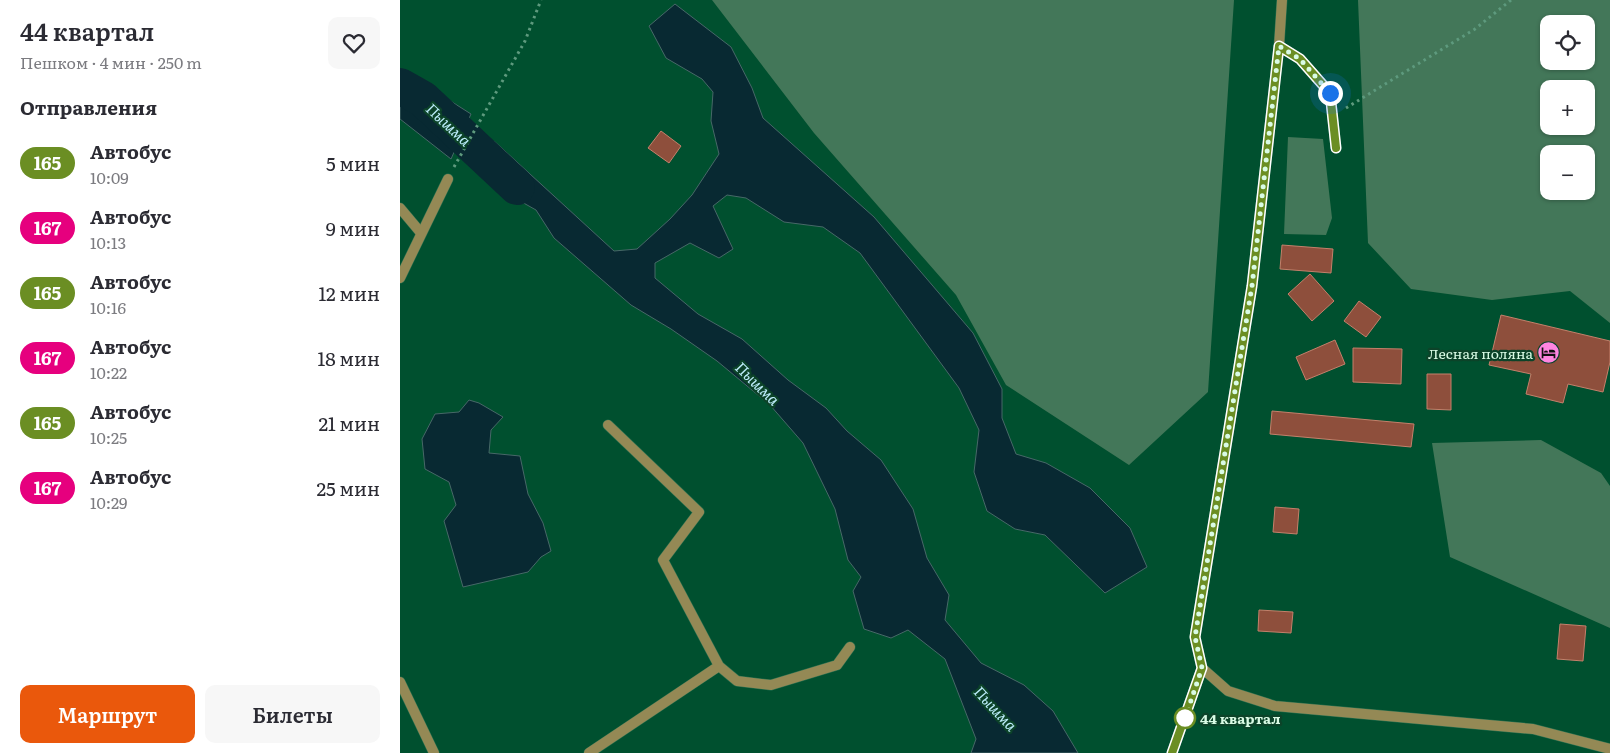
<!DOCTYPE html>
<html lang="ru">
<head>
<meta charset="utf-8">
<style>
	:root { --surface:#fff; --page:#f7f7f7; --text:#2b2b33; --muted:#7c7c81; --accent:#ea580c }
	body { margin:0; font-family:Literata,serif; background:var(--page); color:var(--text); height:100vh; display:flex; flex-direction:column; font-size:19px; white-space:nowrap }
	* { box-sizing:border-box; margin:0 }
	p { font-size:16px; color:var(--muted) }
	.icon { flex:none; width:28px; height:28px; fill:none; stroke:currentColor; stroke-width:2; stroke-linecap:round; stroke-linejoin:round }
	.map { position:relative; flex:1; overflow:hidden }
	.side { display:flex; flex-direction:column; background:var(--surface); width:400px }
	.side>* { flex:none }
	.badge { padding:0 10px; border-radius:16px; font-size:18px; line-height:32px }
	.fabs { position:absolute; left:1140px; top:15px; display:grid; gap:10px }
	.fabs a { display:grid; place-items:center; width:55px; height:55px; border-radius:10px; background:var(--surface); box-shadow:0 1px 4px #0004; font-size:25px }
	.you { position:absolute; width:25px; height:25px; margin:-12px; border:4px solid #fff; border-radius:50%; background:#1a73e8; box-shadow:0 0 0 8px #1a73e833 }
	.map>.badge { position:absolute; translate:-50% -50%; box-shadow:0 0 0 2px #fff }
	h2 { padding:0 20px; font-size:19px; line-height:45px }
	.round { display:grid; place-items:center; flex:none; width:52px; height:52px; border-radius:10px; background:var(--page) }
	.headline { display:flex; align-items:center; justify-content:space-between; height:85px; padding:0 20px }
	h1 { font-size:24px; font-weight:600; line-height:38px }
	.cta { display:flex; gap:10px; margin-top:auto; padding:10px 20px }
	.cta a { flex:1; height:58px; border-radius:10px; background:var(--accent); color:#fff; font-size:20px; font-weight:600; line-height:58px; text-align:center }
	.cta a+a { background:var(--page); color:var(--text) }
	ul { padding:0; list-style:none }
	li { display:flex; align-items:center; gap:15px; height:65px; padding:0 20px }
	li div { flex:1 }
	li b { display:block; font-size:19px }
	li em { font-style:normal }
	li .badge { min-width:55px; font-weight:700; text-align:center }
	main { display:flex; flex:1; min-height:0 }
	.map>svg:first-child { display:block }
</style>
</head>
<body>
<main>
<section class="side">
<div class="headline"><div><h1>44 квартал</h1><p>Пешком · 4 мин · 250 m</p></div><a class="round"><svg class="icon" aria-label="heart" viewBox="0 0 24 24"><path d="M12 20l-8-8c-3-5 5-10 8-4 3-6 11-1 8 4z"/></svg></a></div>
<h2>Отправления</h2>
<ul>
<li><span class="badge" style="background:#6b8e23;color:#fff">165</span><div><b>Автобус</b><p>10:09</p></div><em>5 мин</em></li>
<li><span class="badge" style="background:#e6007e;color:#fff">167</span><div><b>Автобус</b><p>10:13</p></div><em>9 мин</em></li>
<li><span class="badge" style="background:#6b8e23;color:#fff">165</span><div><b>Автобус</b><p>10:16</p></div><em>12 мин</em></li>
<li><span class="badge" style="background:#e6007e;color:#fff">167</span><div><b>Автобус</b><p>10:22</p></div><em>18 мин</em></li>
<li><span class="badge" style="background:#6b8e23;color:#fff">165</span><div><b>Автобус</b><p>10:25</p></div><em>21 мин</em></li>
<li><span class="badge" style="background:#e6007e;color:#fff">167</span><div><b>Автобус</b><p>10:29</p></div><em>25 мин</em></li>
</ul>
<div class="cta"><a>Маршрут</a><a>Билеты</a></div>
</section>
<div class="map">
<svg width="1210" height="753" viewBox="0 0 1210 753">
	<rect width="100%" height="100%" fill="#00502f"/>
	<path fill="#437759" fill-rule="evenodd" d="M312 0H834L808 392 729 465 606 385 556 295 414 133Z
		M958 0H1210V323L1170 291 1092 300 1011 289 968 243ZM1149 24H1186V61H1149ZM1149 89H1186V126H1149ZM1149 154H1186V191H1149Z
		M888 137 923 139 932 218 926 235 884 234Z
		M1141 440 1201 473 1210 486V628L1050 557 1032 443Z"/>
	<path fill="#082932" stroke="#476868" d="M275 4 331 47 352 88 363 118 474 217 573 333 602 389V418L616 454 646 463 690 488 730 528 747 567 705 593 645 535 615 529 587 511 574 472 579 430 559 388 460 253 423 227 384 222 346 198 327 195 313 206 333 249 319 258 290 243 255 263V278L298 314 342 339 388 380 426 408 447 431 481 460 513 509 527 558 549 595 545 620 581 663 624 685 653 711 678 753H571L576 739 545 659 508 630 491 638 464 629 453 591 461 577 448 560 435 509 403 443 370 405 317 361 271 329 231 305 154 238 136 210 104 192 71 162 94 141 214 251 237 249 270 219 292 195 319 154 311 121 313 92 302 79 266 58 249 26Z
		M0 69 71 114 51 159 0 119Z
		M69 400 79 403 103 417 91 430 89 453 120 456 128 494 143 523 151 551 141 557 128 572 63 587 44 521 56 505 49 482 25 469 22 439 35 414 59 412Z"/>
	<g fill="none" stroke-linecap="round" stroke-linejoin="round">
		<path stroke="#082932" stroke-width="36" d="M0 86 23 99 117 187"/>
	</g>
	<path fill="#8e4f3c" stroke="#c4806b" d="M261 131 281 146 269 163 248 148Z
		M882 245 933 249 931 273 880 269Z
		M910 274 934 301 912 321 888 294Z
		M959 301 981 317 966 337 944 321Z
		M1101 315 1210 341V362L1203 392 1168 384 1163 403 1126 394 1131 374 1089 365Z
		M935 340 945 364 906 380 896 357Z
		M953 348 1002 349 1001 384 953 382Z
		M1027 374H1051V410L1027 409Z
		M872 411 1014 424 1011 447 870 434Z
		M875 507 899 509 897 534 873 532Z
		M859 610 893 612 891 633 858 631Z
		M1160 624 1186 626 1183 661 1157 659Z"/>
	<g fill="none" stroke-linecap="round" stroke-linejoin="round">
		<defs>
			<path id="service" d="M879 46 900 59 930 93 936 148
				M0 208 21 233"/>
			<path id="minor" d="M0 278 48 179
				M208 425 299 512 263 560 319 666 337 681 371 685 437 665 450 647
				M0 682 34 753
				M189 753 319 666
				M772 753 802 668"/>
			<path id="tertiary" d="M882 0 879 46 852 286 795 637 802 668 828 691 875 706 1133 729 1210 749"/>
		</defs>
		<use href="#service" stroke="#276f50" stroke-width="11"/>
		<use href="#minor" stroke="#276f50" stroke-width="11"/>
		<use href="#tertiary" stroke="#276f50" stroke-width="11"/>
		<path stroke="#5e9a7e" stroke-width="3" stroke-dasharray="2.5 4" stroke-linecap="butt" d="M946 108 1075 29 1111 0
			M54 167 125 41 141 0"/>
		<use href="#service" stroke="#948955" stroke-width="10"/>
		<use href="#minor" stroke="#948955" stroke-width="10"/>
		<use href="#tertiary" stroke="#948955" stroke-width="10"/>
	</g>
	<g fill="none" stroke-linecap="round" stroke-linejoin="round">
		<defs>
			<path id="line" d="M772 753 802 668 795 637 852 286 879 46 900 59 930 93 936 148"/>
		</defs>
		<use href="#line" stroke="#fff" stroke-width="11"/>
		<use href="#line" stroke="#6b8e23" stroke-width="8"/>
		<path stroke="#d9fbe5" stroke-width="5" stroke-dasharray="0 9" d="M785 718 802 668 795 637 852 286 879 46 900 59 930 93"/>
	</g>
	<defs>
		<symbol id="hotel-disc" viewBox="-11 -11 22 22"><circle r="9.5" fill="#fe85e0" stroke="#0c4329"/><path d="M-6-4.5h1.5V1H6V5H4.5V3h-9V5H-6ZM-4 0a1.8 1.8 0 1 1 3.6 0ZM.5 0V-2.5h3Q6-2.5 6 0Z" fill="#111"/></symbol>
	</defs>
	<g fill-rule="evenodd">
		<use href="#hotel-disc" x="1136" y="340" width="25" height="25"/>
	</g>
	<circle fill="#fff" stroke="#6b8e23" stroke-width="2.5" cx="785" cy="718" r="10"/>
	<g text-anchor="middle" dominant-baseline="central" stroke-width="4.5" stroke-linejoin="round" paint-order="stroke">
		<g font-size="14" fill="#d9fbe5" stroke="#0c4329" text-anchor="end">
			<text x="1133" y="353">Лесная поляна</text>
		</g>
		<g font-size="14" font-weight="bold" fill="#d9fbe5" stroke="#0c4329" text-anchor="start">
			<text x="800" y="718">44 квартал</text>
		</g>
		<g font-size="15" font-style="italic" fill="#bdedfb" stroke="#0c4329">
			<text transform="translate(49 124) rotate(43)">Пышма</text>
			<text transform="translate(358 383) rotate(44)">Пышма</text>
			<text transform="translate(596 708) rotate(47)">Пышма</text>
		</g>
	</g>
</svg>
<div class="fabs">
<a><svg class="icon" aria-label="locate" viewBox="0 0 24 24"><circle cx="12" cy="12" r="6"/><path d="M12 2v4M12 18v4M2 12h4M18 12h4"/></svg></a>
<a>+</a>
<a>−</a>
</div>
<div class="you" style="left:930px;top:93px"></div>
</div>
</main>
</body>
</html>
